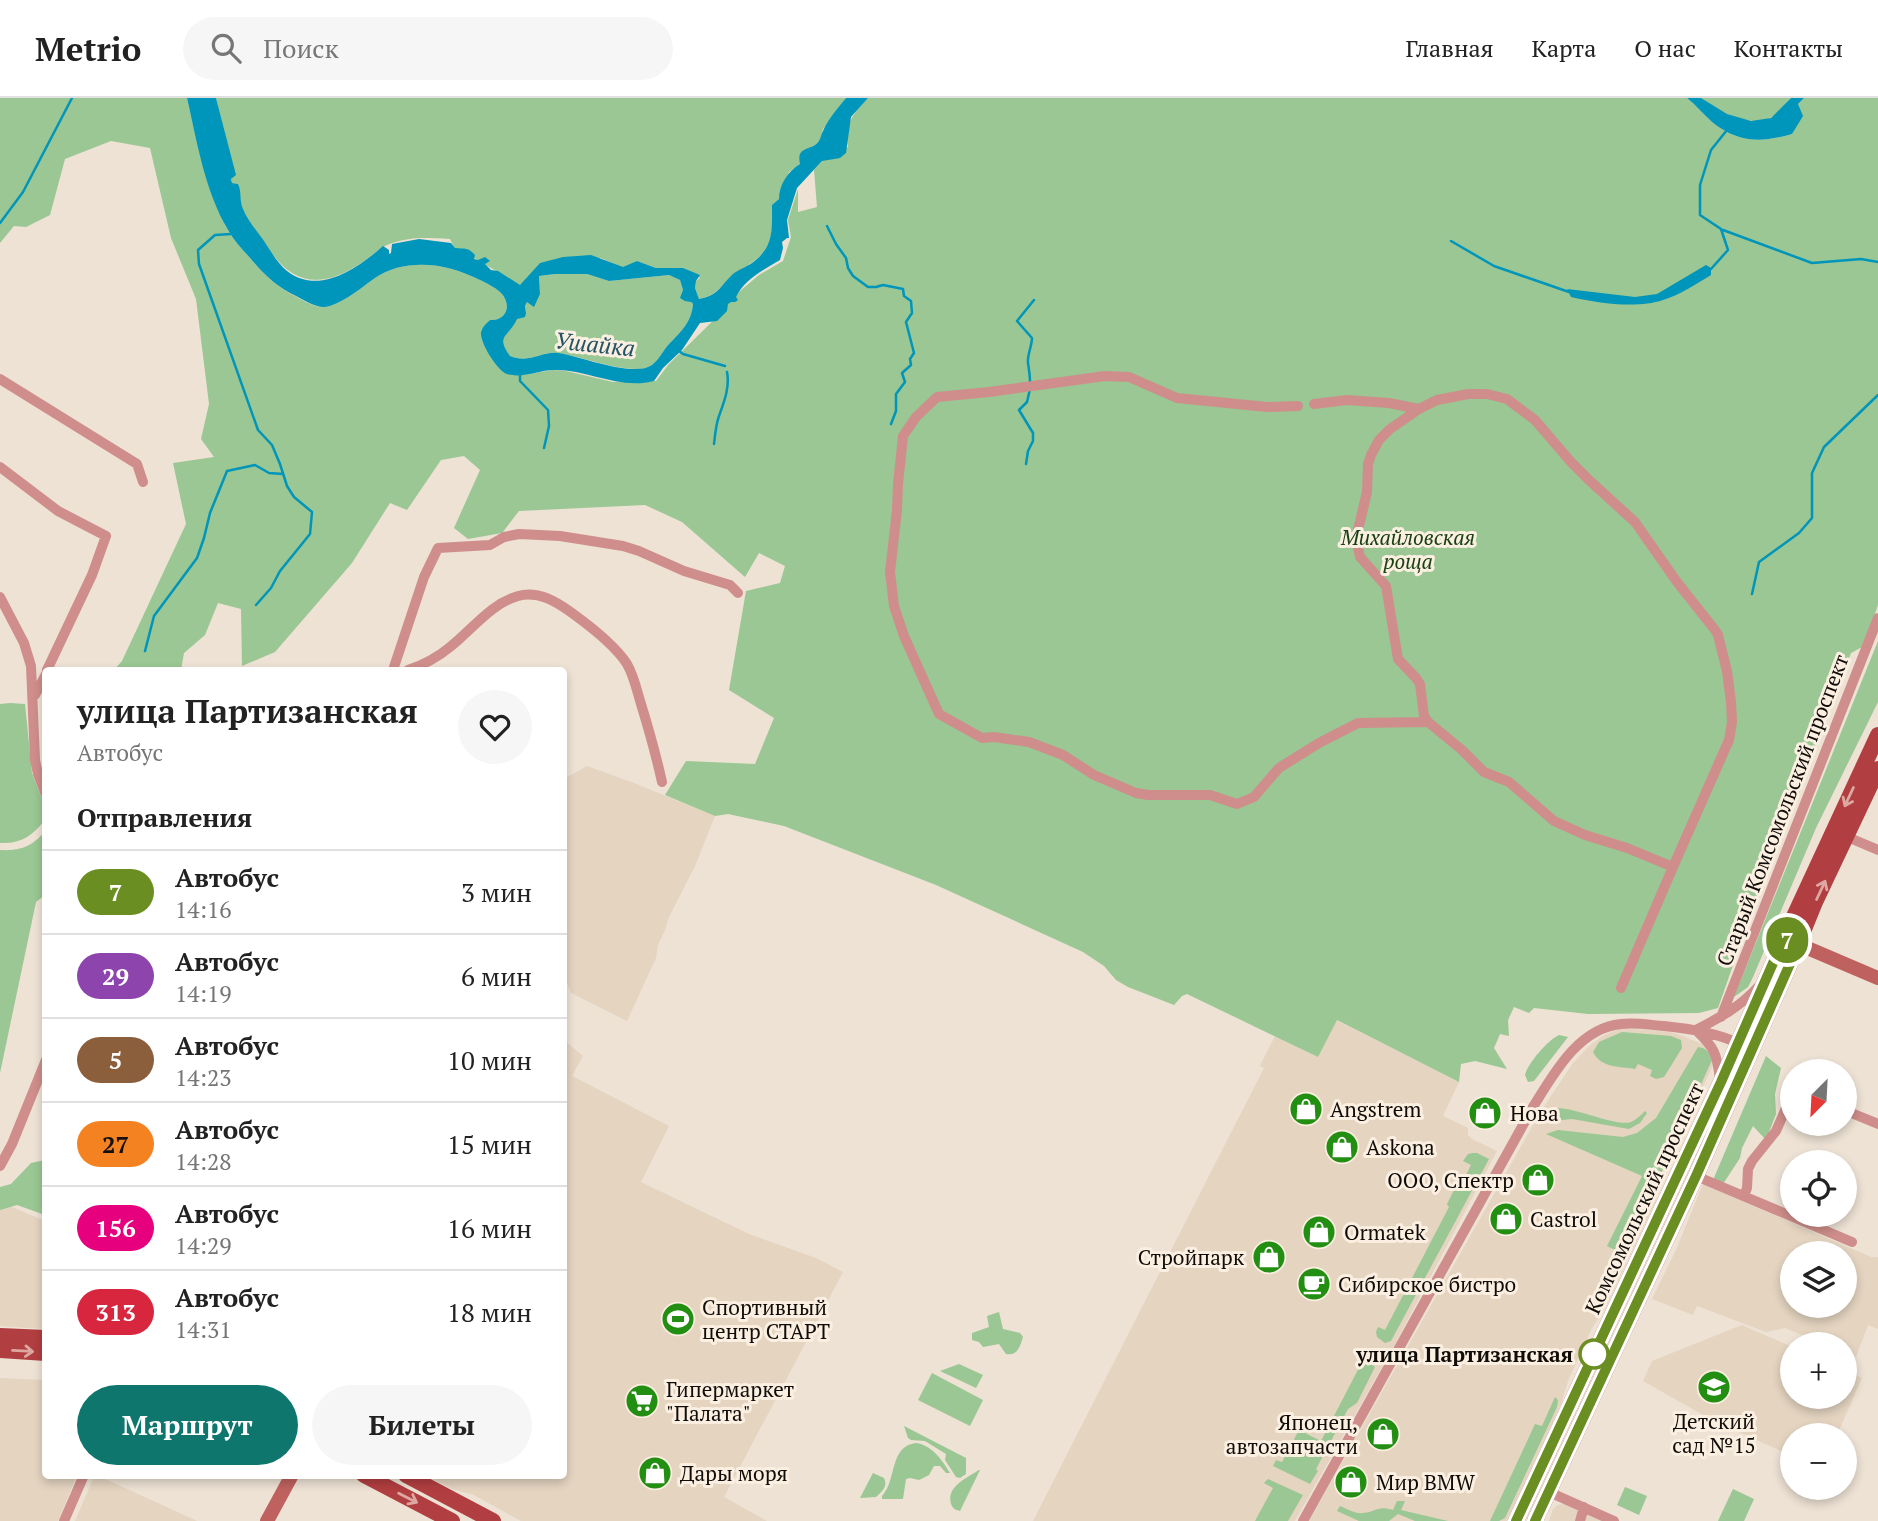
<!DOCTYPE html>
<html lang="ru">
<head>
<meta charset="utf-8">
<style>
	:root { --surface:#fff; --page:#f6f6f6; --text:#222; --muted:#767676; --line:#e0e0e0; --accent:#0f766e }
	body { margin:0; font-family:"PT Serif",serif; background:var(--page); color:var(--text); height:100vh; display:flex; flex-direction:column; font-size:26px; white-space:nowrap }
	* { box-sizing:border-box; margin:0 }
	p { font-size:23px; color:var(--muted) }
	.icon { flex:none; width:38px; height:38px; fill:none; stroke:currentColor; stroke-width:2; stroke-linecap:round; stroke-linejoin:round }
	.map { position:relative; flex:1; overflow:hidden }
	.sheet { position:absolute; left:42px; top:569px; width:525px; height:812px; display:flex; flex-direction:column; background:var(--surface); border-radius:7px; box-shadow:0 4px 10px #0003 }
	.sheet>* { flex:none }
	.badge { padding:0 14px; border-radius:23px; font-size:24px; line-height:46px }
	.needle { width:46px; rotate:204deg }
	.tools { position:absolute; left:1780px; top:961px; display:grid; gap:14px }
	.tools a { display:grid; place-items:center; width:77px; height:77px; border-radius:50%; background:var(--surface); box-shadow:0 4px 10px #0003; font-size:35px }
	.map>.badge { position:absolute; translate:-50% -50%; box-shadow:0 0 0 4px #fff }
	h2 { padding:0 35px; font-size:26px; line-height:63px }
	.round { display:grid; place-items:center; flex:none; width:74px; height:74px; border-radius:37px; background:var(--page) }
	.headline { display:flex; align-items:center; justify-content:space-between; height:119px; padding:0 35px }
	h1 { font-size:33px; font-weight:700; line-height:52px }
	.action { display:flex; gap:14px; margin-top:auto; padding:14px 35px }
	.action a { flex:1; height:80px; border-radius:42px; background:var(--accent); color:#fff; font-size:28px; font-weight:700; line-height:80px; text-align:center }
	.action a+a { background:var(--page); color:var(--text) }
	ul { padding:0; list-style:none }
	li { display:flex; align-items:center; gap:21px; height:84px; padding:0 35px; border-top:2px solid var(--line) }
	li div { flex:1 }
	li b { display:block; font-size:26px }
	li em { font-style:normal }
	li .badge { min-width:77px; font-weight:700; text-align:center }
	header { display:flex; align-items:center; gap:42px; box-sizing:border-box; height:98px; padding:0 35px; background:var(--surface); border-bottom:2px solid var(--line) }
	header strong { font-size:33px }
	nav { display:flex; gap:38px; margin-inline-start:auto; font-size:24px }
	.search { width:490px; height:63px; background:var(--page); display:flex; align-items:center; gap:18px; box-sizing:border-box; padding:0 24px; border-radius:38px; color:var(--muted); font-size:26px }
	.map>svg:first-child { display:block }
</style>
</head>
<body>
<header>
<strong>Metrio</strong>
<div class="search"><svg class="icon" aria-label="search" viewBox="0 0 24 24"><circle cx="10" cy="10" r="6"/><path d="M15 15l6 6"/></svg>Поиск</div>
<nav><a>Главная</a><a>Карта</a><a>О нас</a><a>Контакты</a></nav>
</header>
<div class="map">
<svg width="1878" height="1423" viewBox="0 0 1878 1423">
	<rect width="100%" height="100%" fill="#ede2d4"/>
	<path fill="#e4d4c0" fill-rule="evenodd" d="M587 668 634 685 715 718 695 768 669 819 665 832 658 847 656 860 627 923 571 895 566 883 564 881V681Z
		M1336 922 1459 984 1443 1018 1468 1030V1037L1472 1041 1497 1053 1395 1246 1295 1423H1033L1264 970 1260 968 1275 938 1318 959Z
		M1623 930 1670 934 1680 937 1707 948 1713 967 1661 1081 1656 1102 1604 1213 1592 1230 1568 1283 1560 1309 1507 1423H1309L1541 1013 1573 965 1590 947 1604 937Z
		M564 942 583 958 572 978 669 1028 641 1084 749 1136 816 1160 843 1174 724 1399 767 1423H521L474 1397 452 1391 425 1377H564Z
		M1703 1086 1871 1159H1878V1231L1868 1227 1856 1259 1845 1254 1844 1246H1824L1785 1230 1766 1234 1697 1208 1693 1217 1652 1201 1676 1152ZM1792 1155H1844V1208H1792Z
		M5 1106 45 1123V1231L0 1228V1109Z
		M1742 1227 1792 1249V1298H1844L1845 1272 1862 1280 1837 1337H1792V1358L1712 1322 1643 1283 1652 1263Z
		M0 1280 45 1282 46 1377H77L58 1423H0Z
		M96 1379H101L197 1423H75L93 1381Z
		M1564 1406 1604 1423H1549L1553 1411 1558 1407Z"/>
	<path fill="#9ac793" d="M0 0H187C195 37 203 72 217 108 221 116 223 125 228 132 234 143 243 152 251 161 264 177 277 189 295 198 306 204 318 212 330 208 347 202 361 190 375 180 397 165 426 164 452 171 463 174 492 186 500 194 512 205 508 223 490 222L481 232C480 257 503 266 521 277L553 272 566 273 613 284 656 283 669 266 726 210 727 204 759 177 783 163 791 139 788 122 798 91V114L817 109 814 72 822 63 848 49C844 26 853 16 868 0H1687C1696 7 1703 16 1712 24 1738 45 1761 45 1792 36L1798 6 1804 0H1878V507L1864 548 1851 555 1811 659 1804 684 1766 772 1759 780 1755 813 1745 833 1718 910 1699 915 1588 916 1534 910 1529 915 1514 909 1508 922 1509 938 1500 936 1494 950 1507 971 1475 963 1461 966 1459 984 1337 922 1318 959 1187 896 1182 898 1174 907 1128 889 1116 882 1104 868 1083 854 936 787 784 728 728 716 715 718 665 697 686 663 755 666 774 620 729 592 746 493 780 485 785 468 759 455 745 479 682 424 645 407 519 413 502 435 468 441 454 430 480 372 464 358 441 362 407 412 390 405 352 465 275 554 242 568 241 511 218 505 205 537 184 555 181 572H114L122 563 186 426 173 365 214 359 201 341 209 306 196 201 171 140 150 50 111 43 65 61 50 117 26 129 14 128 0 145Z
		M216 0H846L823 31 820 43 812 49 800 66 789 74 779 101 773 107C772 132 774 150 751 165 746 169 738 173 733 177 720 188 717 198 699 201L695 190 696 183 700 180 683 170H656L637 163 623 170 601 160 540 165 520 188C500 174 479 164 459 151H455L450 141C425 140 411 138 387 147 378 151 369 160 361 165 322 191 292 188 267 148 259 136 249 125 243 112 239 104 239 94 238 86L232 85 231 81 235 76Z
		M1701 0H1791C1785 6 1778 17 1770 20 1748 30 1718 13 1701 0Z
		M555 176H587L609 183 669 177 680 182 683 192 682 197 693 206C692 223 681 234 669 246 663 252 660 262 652 267 633 280 580 257 557 255 541 253 530 266 510 258 495 237 509 239 516 221L526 214 525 208 527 204 540 196 539 178Z
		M1878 543V604L1816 730 1753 879 1748 889 1734 899Z
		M10 605 25 606 32 675 42 701 45 705V722C32 738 21 746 0 745V606Z
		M45 733V797L36 804 0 975V752C20 753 32 749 45 733Z
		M1622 934 1671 938 1681 942 1682 950 1664 979 1656 981 1650 978 1652 972 1638 966 1635 971C1620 968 1602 971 1593 954L1599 944Z
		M1559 937 1568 939 1534 983 1528 984 1525 977C1528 965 1548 942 1559 937Z
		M1698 949C1706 950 1710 954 1712 962L1612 1184H1607L1621 1155 1607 1148 1642 1078 1546 1036 1558 1032 1623 1039 1637 1035 1656 1020Z
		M1766 958 1781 970 1775 996 1776 1016 1766 1042 1753 1028 1742 1050 1740 1060 1723 1086 1713 1082Z
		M1557 1010C1577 1010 1617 1029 1631 1024 1636 1022 1641 1017 1645 1013L1647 1015 1640 1025 1629 1031 1572 1021 1544 1024 1543 1020 1552 1011Z
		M1472 1055H1477L1489 1061 1391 1243 1385 1245 1377 1239 1376 1234 1378 1229 1385 1232 1449 1109 1447 1106 1459 1082 1463 1083 1471 1067 1463 1063 1468 1056Z
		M45 1062V1117L17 1107 0 1112V1089L11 1086 31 1065Z
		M999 1214 1003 1231 1020 1235 1023 1239C1020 1248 1018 1258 1006 1256L999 1246 983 1249 979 1244 972 1242V1235L989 1229 987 1218Z
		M1363 1262 1368 1263 1375 1269 1357 1305 1348 1311 1316 1371 1318 1373 1310 1386 1273 1368 1276 1362 1282 1364 1299 1332 1321 1343Z
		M959 1266 983 1277 976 1290 940 1273Z
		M932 1275 983 1302 970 1328 918 1302Z
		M1555 1299 1558 1302 1557 1309 1505 1420 1499 1423H1490L1535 1326 1542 1328Z
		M904 1328 966 1360V1376L960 1380 956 1379 945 1362 946 1356 925 1343 911 1342 908 1340Z
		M916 1345C932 1347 942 1362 950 1375H946L940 1368H934L929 1377 919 1382 910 1380 906 1381 903 1401H882V1398C897 1382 889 1348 916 1345Z
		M979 1372H980L960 1413C954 1411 954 1412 951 1406 946 1388 967 1380 979 1372Z
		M873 1375 884 1380C888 1389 882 1393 876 1399L860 1400Z
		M1268 1381 1303 1397 1288 1423H1255L1273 1390 1264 1385Z
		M1625 1389 1647 1398 1639 1417 1617 1407Z
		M1733 1391 1754 1401 1744 1423H1718Z
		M1397 1403H1405L1401 1412 1448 1423H1415L1398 1416 1389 1423H1359L1337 1413 1340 1408C1347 1411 1355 1416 1363 1415 1376 1414 1378 1407 1393 1412Z"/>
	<path fill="#0095ba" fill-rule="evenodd" d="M187 0H216L236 77 231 81 232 85 238 86C242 94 239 102 243 111 248 123 257 133 264 143 271 153 277 165 287 173 319 198 358 170 383 148L389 152V156L391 155 392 146 419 141 451 145 455 150C465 151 468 149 475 157L474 161 478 162 485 159 490 163 485 166 491 172 498 173 520 187 540 165 563 159 591 157 623 169 637 163 656 170H683L700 177 696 183 695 190 699 201C718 198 720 188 733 176 738 172 746 169 752 165 774 149 772 132 772 107L779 101C779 87 788 73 800 66 796 47 811 54 819 43 821 40 821 36 823 33 828 21 838 10 846 0H868L851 19 846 55 840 60 822 63 797 90 787 122 789 140H787L782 144 783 150 780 162C763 172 744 182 736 199L738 202 735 204H731L728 206 727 213 717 223 700 225 682 252 663 270 654 283C620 292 589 272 556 272 541 271 523 281 507 276 497 272 480 245 481 235 481 230 486 226 490 222 508 223 512 205 500 194 492 186 463 174 452 171 426 164 397 165 375 180 361 190 347 202 330 208 318 212 306 203 296 198 277 189 264 177 251 161 243 152 234 143 228 132 205 93 197 44 187 0ZM555 176H587L609 183 669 177 680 182 683 192 680 200 685 203 691 204 693 206C692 223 681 234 669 246 663 252 660 261 652 267 633 280 580 258 558 255 541 253 530 266 510 258 495 237 509 239 517 221L525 219 526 215 525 208 527 204 534 209 540 196 539 178Z
		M1687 0H1701L1727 16 1751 23 1771 20 1791 0H1804L1798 6 1803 18 1792 36C1761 45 1738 45 1712 24 1703 16 1696 7 1687 0Z
		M1706 167 1711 170V177C1696 186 1680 197 1663 202 1637 211 1597 205 1571 199L1567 191 1635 199 1657 196Z"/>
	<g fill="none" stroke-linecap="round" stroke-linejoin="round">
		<path stroke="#0095ba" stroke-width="2.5" d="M0 125 23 94 72 0
			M827 128 836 146 846 160 848 170 853 178 868 189H876L883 187 903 191 904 198 911 203 912 215 906 224 914 255 910 261 911 267 902 275 905 284 896 296V313L891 326
			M1723 132 1812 165 1861 161 1878 164
			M231 136 215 137 198 152 199 166 258 332 272 347 280 366 287 388 294 399 312 414 310 436 280 473 271 490 256 507
			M1451 143 1494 168 1569 194
			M1711 171 1728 152 1721 131 1700 117V87L1711 52 1727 32
			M679 253 683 256 725 268
			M520 275V283L548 312 549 328 544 350
			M1030 284C1030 277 1029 272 1028 265 1027 257 1032 248 1032 240L1017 223 1034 202
			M714 346C715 337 716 326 719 318 724 304 730 289 727 274
			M1026 366 1028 353 1033 343V335L1019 312 1027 304 1030 291
			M1752 496 1759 464 1799 435 1812 420V375L1824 349 1878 297
			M145 553 154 518 197 460 204 440 210 415 227 373 255 367 269 375 283 376"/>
		<path stroke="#cf8e8b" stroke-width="10" d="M0 281 137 366 143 384
			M1314 306 1347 302 1389 305 1419 311 1437 302 1468 296H1487L1507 301 1535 322 1571 364 1590 383 1635 424 1677 484 1715 532 1718 537 1727 573 1731 604 1732 624 1729 642 1673 769 1627 750 1585 737 1554 723 1509 684 1484 674 1462 652 1428 624 1424 618 1420 586 1416 580 1398 561 1386 488 1360 459 1357 445V436L1367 394 1368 366 1371 357 1379 342 1390 331 1419 311
			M1298 308 1267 309 1177 300 1129 279 1105 278 989 294 937 299 916 319 903 338 898 386 897 412 890 474 894 508 904 538 939 616 982 640 994 639 1029 644 1063 657 1094 677 1136 695 1148 697H1210L1237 706 1254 699 1279 670 1319 645 1358 625 1428 624
			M0 369 58 413 106 438 92 477 47 572
			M0 499 24 545 31 568 35 662 38 676 46 697
			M393 572 424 479 438 450 490 447 504 439 519 436 560 438 623 448 639 453 684 473 730 487 738 495
			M408 572C423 567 438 559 450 549 472 532 490 506 518 498 538 492 557 504 572 515 590 528 615 547 627 566 634 578 637 593 641 606 649 632 656 657 662 684
			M35 597 46 576
			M1845 738 1878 752
			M1621 890 1673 769
			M1721 919 1878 520
			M1696 932C1719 920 1740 909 1758 889
			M1696 932C1715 950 1717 956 1720 982
			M1844 1012 1878 1026
			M0 1068 12 1046 46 962
			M1696 1078 1852 1144
			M1744 1098 1747 1090 1748 1071 1752 1063 1776 1033 1790 1001 1792 1000
			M1549 1394 1614 1423
			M64 1423 84 1377
			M1303 1423 1533 1009C1553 977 1578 930 1621 926 1635 924 1650 927 1664 928 1692 931 1717 935 1743 947
			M1580 1423 1584 1409"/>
		<path stroke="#bf625f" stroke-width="14" d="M1798 846 1878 880
			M267 1423 292 1377"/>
		<path stroke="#b13e40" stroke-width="16" d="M0 1238 46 1240
			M0 1252 46 1255
			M364 1377 452 1423
			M406 1377 493 1423
			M1516 1423 1721 984 1784 840 1878 637
			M1535 1423 1696 1078 1789 868 1815 804 1878 671"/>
	</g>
	<defs><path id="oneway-shaft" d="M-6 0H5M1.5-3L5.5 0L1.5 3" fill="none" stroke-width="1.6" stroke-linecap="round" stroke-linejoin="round" transform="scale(1.75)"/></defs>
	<g stroke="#dda8a1">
		<use href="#oneway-shaft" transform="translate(1849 699) rotate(115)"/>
		<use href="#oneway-shaft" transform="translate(1821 792) rotate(-65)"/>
		<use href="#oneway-shaft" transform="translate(23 1253) rotate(3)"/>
		<use href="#oneway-shaft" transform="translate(408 1400) rotate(27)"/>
	</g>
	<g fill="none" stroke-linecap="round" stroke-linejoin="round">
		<defs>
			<path id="line" d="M1516 1423 1721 984 1784 840 1798 846 1789 868 1696 1078 1535 1423"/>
		</defs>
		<use href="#line" stroke="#fff" stroke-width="16"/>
		<use href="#line" stroke="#6b8e23" stroke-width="10"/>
	</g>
	<defs>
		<symbol id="shop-disc" viewBox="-11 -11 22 22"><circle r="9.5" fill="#228e12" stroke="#fbefe1"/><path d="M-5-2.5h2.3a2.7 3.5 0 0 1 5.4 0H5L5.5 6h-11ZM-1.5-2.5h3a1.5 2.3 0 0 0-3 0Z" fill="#fff"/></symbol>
		<symbol id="cafe-disc" viewBox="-11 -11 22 22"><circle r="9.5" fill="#228e12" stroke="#fbefe1"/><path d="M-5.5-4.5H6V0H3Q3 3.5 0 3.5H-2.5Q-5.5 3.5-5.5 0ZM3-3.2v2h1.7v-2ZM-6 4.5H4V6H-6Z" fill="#fff"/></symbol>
		<symbol id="stadium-disc" viewBox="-11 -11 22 22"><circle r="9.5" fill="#228e12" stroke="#fbefe1"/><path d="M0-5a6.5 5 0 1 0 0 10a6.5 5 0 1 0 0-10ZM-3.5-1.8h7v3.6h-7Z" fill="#fff"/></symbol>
		<symbol id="school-disc" viewBox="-11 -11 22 22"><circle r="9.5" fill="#228e12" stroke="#fbefe1"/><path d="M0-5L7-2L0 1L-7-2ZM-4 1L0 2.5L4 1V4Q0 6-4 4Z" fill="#fff"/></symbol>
		<symbol id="supermarket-disc" viewBox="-11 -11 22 22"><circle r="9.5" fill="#228e12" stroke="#fbefe1"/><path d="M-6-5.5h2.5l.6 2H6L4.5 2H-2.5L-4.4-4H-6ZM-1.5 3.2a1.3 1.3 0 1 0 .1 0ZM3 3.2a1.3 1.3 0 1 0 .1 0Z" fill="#fff"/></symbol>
	</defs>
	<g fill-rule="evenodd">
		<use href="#shop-disc" x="1287" y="992" width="38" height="38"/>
		<use href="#shop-disc" x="1466" y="996" width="38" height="38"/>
		<use href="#shop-disc" x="1323" y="1030" width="38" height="38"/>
		<use href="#shop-disc" x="1519" y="1063" width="38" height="38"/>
		<use href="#shop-disc" x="1487" y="1102" width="38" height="38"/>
		<use href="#shop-disc" x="1300" y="1115" width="38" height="38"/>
		<use href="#shop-disc" x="1250" y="1140" width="38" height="38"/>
		<use href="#cafe-disc" x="1295" y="1167" width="38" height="38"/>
		<use href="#stadium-disc" x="659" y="1202" width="38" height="38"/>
		<use href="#school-disc" x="1695" y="1270" width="38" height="38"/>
		<use href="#supermarket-disc" x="623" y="1284" width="38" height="38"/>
		<use href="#shop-disc" x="1364" y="1317" width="38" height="38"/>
		<use href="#shop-disc" x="636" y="1356" width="38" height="38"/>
		<use href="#shop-disc" x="1332" y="1365" width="38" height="38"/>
	</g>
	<circle fill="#fff" stroke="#6b8e23" stroke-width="3.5" cx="1594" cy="1256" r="14"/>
	<g text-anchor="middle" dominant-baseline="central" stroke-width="6" stroke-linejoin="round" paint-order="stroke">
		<g font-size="21" font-style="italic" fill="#184112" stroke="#fbefe1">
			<text x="1408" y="439">Михайловская<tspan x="1408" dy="24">роща</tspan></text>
		</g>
		<g font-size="21" fill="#100c08" stroke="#fbefe1">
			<text transform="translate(1782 712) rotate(-69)">Старый Комсомольский проспект</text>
			<text transform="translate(1644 1100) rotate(-65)">Комсомольский проспект</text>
		</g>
		<g font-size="21" fill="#100c08" stroke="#fbefe1" text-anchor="start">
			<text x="1330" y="1011">Angstrem</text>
			<text x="1510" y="1015">Нова</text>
			<text x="1366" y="1049">Askona</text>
			<text x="1514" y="1082" text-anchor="end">ООО, Спектр</text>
			<text x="1530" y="1121">Castrol</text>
			<text x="1344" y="1134">Ormatek</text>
			<text x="1244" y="1159" text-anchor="end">Стройпарк</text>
			<text x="1338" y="1186">Сибирское бистро</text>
			<text x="702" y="1209">Спортивный<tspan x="702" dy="24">центр СТАРТ</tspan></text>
			<text x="666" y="1291">Гипермаркет<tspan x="666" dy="24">"Палата"</tspan></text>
			<text x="1714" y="1323" text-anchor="middle">Детский<tspan x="1714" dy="24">сад №15</tspan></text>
			<text x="1358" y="1324" text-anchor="end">Японец,<tspan x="1358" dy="24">автозапчасти</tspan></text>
			<text x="680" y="1375">Дары моря</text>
			<text x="1376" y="1384">Мир BMW</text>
		</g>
		<g font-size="21" font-weight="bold" fill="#100c08" stroke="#fbefe1" text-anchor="end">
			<text x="1573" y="1256">улица Партизанская</text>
		</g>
		<g font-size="23" font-style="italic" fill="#235364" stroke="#fbefe1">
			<text transform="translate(595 246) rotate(6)">Ушайка</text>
		</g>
	</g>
</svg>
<div class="tools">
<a><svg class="needle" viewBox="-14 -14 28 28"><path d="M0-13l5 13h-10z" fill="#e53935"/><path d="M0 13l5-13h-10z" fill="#767676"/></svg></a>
<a><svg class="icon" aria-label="locate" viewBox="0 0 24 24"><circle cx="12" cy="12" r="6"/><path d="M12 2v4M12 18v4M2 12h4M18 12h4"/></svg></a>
<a><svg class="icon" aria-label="layers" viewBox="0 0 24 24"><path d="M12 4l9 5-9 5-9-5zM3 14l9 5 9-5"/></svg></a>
<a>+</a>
<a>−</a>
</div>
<b class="badge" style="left:1787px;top:842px;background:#6b8e23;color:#fff">7</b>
<section class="sheet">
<div class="headline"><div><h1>улица Партизанская</h1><p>Автобус</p></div><a class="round"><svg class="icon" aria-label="heart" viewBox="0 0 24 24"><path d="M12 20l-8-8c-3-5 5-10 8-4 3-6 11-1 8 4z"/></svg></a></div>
<h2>Отправления</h2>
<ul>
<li><span class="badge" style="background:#6b8e23;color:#fff">7</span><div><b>Автобус</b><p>14:16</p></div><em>3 мин</em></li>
<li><span class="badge" style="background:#8e44ad;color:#fff">29</span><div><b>Автобус</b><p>14:19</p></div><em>6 мин</em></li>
<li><span class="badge" style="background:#8b5e3c;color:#fff">5</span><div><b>Автобус</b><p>14:23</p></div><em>10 мин</em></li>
<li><span class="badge" style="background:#f58220;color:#111">27</span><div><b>Автобус</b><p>14:28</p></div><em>15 мин</em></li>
<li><span class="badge" style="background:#e6007e;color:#fff">156</span><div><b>Автобус</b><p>14:29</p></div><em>16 мин</em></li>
<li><span class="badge" style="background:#d7263d;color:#fff">313</span><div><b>Автобус</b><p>14:31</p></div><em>18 мин</em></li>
</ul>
<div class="action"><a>Маршрут</a><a>Билеты</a></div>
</section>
</div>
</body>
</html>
